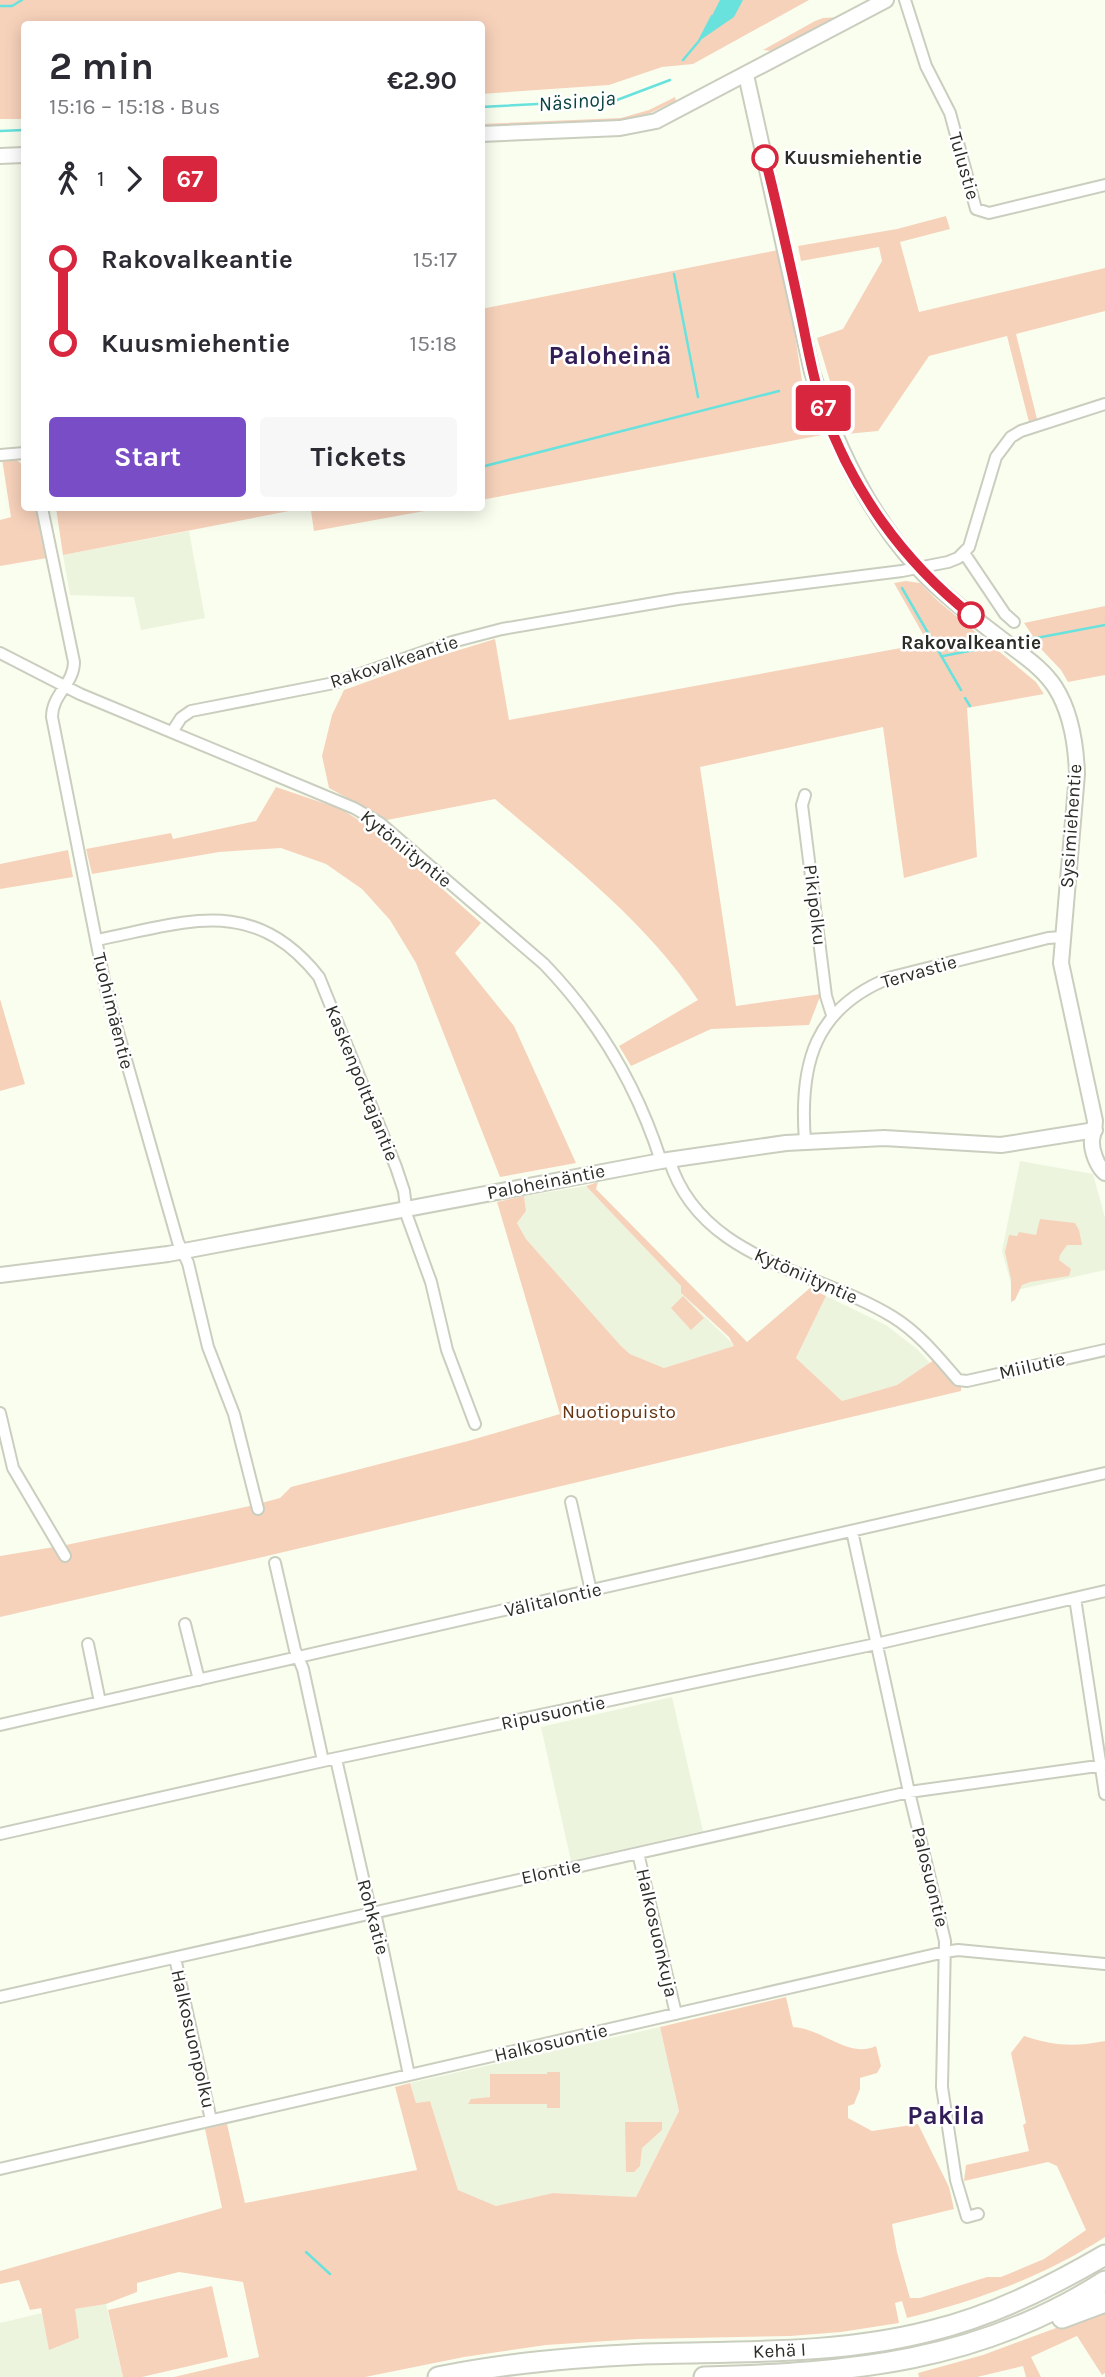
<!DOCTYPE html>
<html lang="en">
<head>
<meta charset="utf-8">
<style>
	:root { --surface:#fff; --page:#f7f7f7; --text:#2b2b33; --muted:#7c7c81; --accent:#784dc6 }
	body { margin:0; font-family:Karla,sans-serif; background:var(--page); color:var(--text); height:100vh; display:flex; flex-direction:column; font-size:26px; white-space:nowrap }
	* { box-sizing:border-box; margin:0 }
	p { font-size:23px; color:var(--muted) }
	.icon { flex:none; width:38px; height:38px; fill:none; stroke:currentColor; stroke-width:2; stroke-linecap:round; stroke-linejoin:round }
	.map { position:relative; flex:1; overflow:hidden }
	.panel { position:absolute; left:21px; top:21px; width:464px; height:490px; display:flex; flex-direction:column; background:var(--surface); border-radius:7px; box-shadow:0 4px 18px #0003 }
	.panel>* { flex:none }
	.badge { padding:0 14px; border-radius:5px; font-size:24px; line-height:46px }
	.map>.badge { position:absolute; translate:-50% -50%; box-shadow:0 0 0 4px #fff }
	.legs { display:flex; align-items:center; gap:10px; height:77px; padding:0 28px; font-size:23px }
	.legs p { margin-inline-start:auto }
	.overview { display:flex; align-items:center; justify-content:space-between; height:119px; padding:0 28px }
	h1 { font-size:38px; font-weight:700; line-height:52px }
	.button { display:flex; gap:14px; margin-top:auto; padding:14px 28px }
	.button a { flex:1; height:80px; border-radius:7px; background:var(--accent); color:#fff; font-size:28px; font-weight:700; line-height:80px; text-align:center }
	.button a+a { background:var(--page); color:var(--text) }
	ul { padding:0 28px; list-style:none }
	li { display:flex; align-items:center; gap:24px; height:84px; font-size:26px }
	li i { display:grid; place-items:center; width:10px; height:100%; margin:0 9px; background:currentColor }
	li i::after { content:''; width:18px; height:18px; margin:-9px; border:5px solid; border-radius:50%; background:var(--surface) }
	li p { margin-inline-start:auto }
	li:first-child i { background:linear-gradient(#0000 50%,currentColor 0) }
	li:last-child i { background:linear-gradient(currentColor 50%,#0000 0) }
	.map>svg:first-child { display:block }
</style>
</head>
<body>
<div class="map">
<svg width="1105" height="2377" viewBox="0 0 1105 2377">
	<rect width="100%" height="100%" fill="#f9feef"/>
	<path fill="#edf4de" d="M189 531 205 618 141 630 134 597 70 595 63 555Z
		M1020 1161 1093 1174 1105 1218V1270L1013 1291 1002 1251Z
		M586 1186 681 1286V1293L735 1346 664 1368 630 1354 621 1346 526 1239 517 1223 526 1211 524 1196Z
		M826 1296 886 1325 917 1349 930 1363 897 1385 842 1401 796 1358Z
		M672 1697 703 1831 571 1861 541 1727Z
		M660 2027 679 2111 636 2197 553 2193 496 2206 458 2190 430 2101 416 2103 410 2083Z
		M106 2304 123 2377H0V2323L42 2313 50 2350 75 2309Z"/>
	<path fill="#f7d2bb" d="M0 0H809L693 64 662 67 609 85 481 94V24H24V119H0Z
		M840 17 826 27 772 51 763 50 815 21 823 18Z
		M675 97 676 101 648 114 649 119 644 120 481 129V124L621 118 649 110Z
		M946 216 950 229 900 242 919 312 1105 268V311L1016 334 1037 419 1029 422 1007 336 929 356 878 431 846 434 817 338 843 329 882 261 879 247 801 261 798 246 897 229Z
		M778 250 792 315 802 381 822 435 481 500V309Z
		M14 458 24 466V508H36L47 558 0 566V520L11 517 2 459Z
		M56 508H441L314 531 311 511 294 510 63 555Z
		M906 581 920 583 938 601 1036 682 1044 694 967 708 977 857 904 878 883 727 700 767 736 1006 821 994 809 1025 711 1029 631 1066 619 1046 698 1000C646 921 567 861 495 799L387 820 329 788 322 756 332 715 344 690 433 658 495 639 509 720 928 643 894 583Z
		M1105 606V675L1068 682 1061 670 1042 650 1024 623Z
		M276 787 341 809 378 832 481 923 455 953 514 1026 576 1163 500 1177 416 963 390 920 362 889 326 864 281 848 219 852 92 874 86 849 171 833 173 839 256 821Z
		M68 850 73 877 0 889V864Z
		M0 999 25 1084 0 1091Z
		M598 1182 596 1189 747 1342 810 1288 826 1296 796 1358 842 1401 897 1385 934 1360 952 1382 961 1387V1391L267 1556 0 1617V1556L66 1545 250 1506 280 1498 291 1487 468 1441 560 1414 497 1202 524 1196 526 1211 517 1223 526 1239 621 1346 630 1354 664 1368 734 1346 729 1337 681 1293V1286L586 1186Z
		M1040 1219 1075 1223 1079 1230 1082 1245H1067L1060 1255 1059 1260 1071 1269 1069 1276 1030 1282 1022 1285 1015 1300 1011 1302V1279L1005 1252 1009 1235 1017 1236 1019 1232 1036 1235Z
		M683 1296 704 1318 691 1330 671 1308Z
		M786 1997 793 2027C822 2028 848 2059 876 2046L881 2066 877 2073 860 2078V2089L854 2104 848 2106V2118L872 2131 918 2124 949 2187 954 2209 892 2224 897 2252 910 2298H920L987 2277H1001L1044 2259 1086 2230 1057 2166 1048 2162 964 2181 966 2165 1029 2151 1023 2125 1026 2123 1011 2053 1024 2036C1053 2046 1075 2047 1105 2041V2237C1045 2276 976 2301 907 2318L902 2301 895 2303 899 2323 841 2332 790 2336 638 2339 546 2345 464 2357 365 2377H174L259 2357 243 2282 179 2272 137 2283V2292L106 2304 75 2309 79 2338 49 2350 41 2308 30 2310 19 2280 0 2284V2271L222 2208 205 2129 227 2124 245 2203 417 2170 395 2087 410 2083 416 2103 430 2101 458 2190 496 2206 553 2193 636 2197 679 2111 660 2027Z
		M547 2072H560V2108H547V2104H468L471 2099 490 2097V2074H547Z
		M625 2122H662V2130L642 2148 640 2166 634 2172H626Z
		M212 2286 228 2357 142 2377H123L108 2310Z
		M1105 2310V2373L1102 2375 1077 2336 1031 2357 1041 2377H1026L1023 2366 977 2377H919L918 2373 983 2355Z"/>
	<path fill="#69e2dd" d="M720 0H743L734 17 699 41Z"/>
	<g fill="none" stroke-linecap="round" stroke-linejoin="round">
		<path stroke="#69e2dd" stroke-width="2.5" d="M0 6H12L22 0
			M683 60 699 41 712 16
			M481 107 617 100 670 80
			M0 131 24 130
			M674 274 698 397
			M481 467 779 391
			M902 588 961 690
			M1031 639 1105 625
			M943 656 995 646
			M965 698 970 706
			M306 2252 330 2274"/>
		<defs>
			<path id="street" d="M905 0 926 66 950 113 976 209 989 213 1105 185
				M0 455 24 453
				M42 508 74 662C74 684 52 694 52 717L106 990 178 1242 188 1263 208 1347 234 1414 258 1509
				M964 553 1005 614 1014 622
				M0 653 80 694 354 808 380 823 544 964C598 1020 637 1086 661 1161
				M172 732 181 718 191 711 334 683 452 642 502 629 678 599 902 571 948 562 958 558 969 547 996 457 1011 437 1021 431 1105 404
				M805 795 802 805 826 996 832 1015
				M96 940C185 923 253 893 319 977L396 1167 404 1191 407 1216 431 1282 447 1350 475 1424
				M805 1141C799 1064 814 1007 892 977L1048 938 1062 937
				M669 1159C700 1261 815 1269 893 1317 919 1333 938 1357 958 1380L967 1381 1105 1350
				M0 1413 13 1468 65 1556
				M571 1502 591 1591
				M852 1531 909 1792 945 1941 942 2087 956 2180 967 2217 978 2214
				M275 1563 295 1650 303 1669 323 1761
				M1075 1598 1105 1794
				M185 1624 199 1680
				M88 1644 100 1702
				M0 1725 1105 1473
				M336 1759 369 1904 376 1917 409 2075
				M0 1834 323 1761 876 1644 1105 1591
				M638 1853 676 2014
				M175 1958 211 2120
				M0 1997 909 1792 1105 1765
				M0 2169 945 1952 958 1950 1105 1964"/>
			<path id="secondary" d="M746 75 812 372C835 444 867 512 918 568 946 598 980 622 1012 647 1028 659 1044 670 1055 687 1071 712 1076 745 1077 774L1061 963 1095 1121C1095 1129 1093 1133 1092 1140 1091 1150 1097 1166 1105 1173
				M481 134 620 128 656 121 886 0
				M0 156 24 155
				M0 1275 168 1254 661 1161 786 1143 884 1138 1001 1145 1095 1130"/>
			<g id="highway">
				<path d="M1062 2318 1105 2302"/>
				<path id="s1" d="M438 2377C505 2363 575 2357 644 2354 739 2351 837 2355 930 2331 992 2316 1050 2287 1105 2255"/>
				<path d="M704 2377C850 2373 979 2362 1105 2281"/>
			</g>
		</defs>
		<use href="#street" stroke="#c9cebf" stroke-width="14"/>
		<use href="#secondary" stroke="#c9cebf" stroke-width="18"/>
		<use href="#highway" stroke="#c9cebf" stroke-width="23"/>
		<use href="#street" stroke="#fff" stroke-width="10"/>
		<use href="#secondary" stroke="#fff" stroke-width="14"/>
		<use href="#highway" stroke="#fff" stroke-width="19"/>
	</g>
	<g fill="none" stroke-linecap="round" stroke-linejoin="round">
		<defs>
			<path id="line-1" d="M765 158C778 208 789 259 800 310 807 343 812 376 823 408 852 490 903 561 971 615"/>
		</defs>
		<use href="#line-1" stroke="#fff" stroke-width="16"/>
		<use href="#line-1" stroke="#d7263d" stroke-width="10"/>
	</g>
	<g fill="#fff" stroke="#d7263d" stroke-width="3.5">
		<circle cx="765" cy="158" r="12"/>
		<circle cx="971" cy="615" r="12"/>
	</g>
	<g text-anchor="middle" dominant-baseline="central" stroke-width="5" stroke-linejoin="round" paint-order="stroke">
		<g font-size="19" font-weight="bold" fill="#2b2d27" stroke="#fff" text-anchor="start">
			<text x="784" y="158">Kuusmiehentie</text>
			<text x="971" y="643" text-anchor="middle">Rakovalkeantie</text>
		</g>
		<g font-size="19" fill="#2b2d27" stroke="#fff">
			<text transform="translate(964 166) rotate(74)">Tulustie</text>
			<text transform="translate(394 662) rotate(-18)">Rakovalkeantie</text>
			<text transform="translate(1071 826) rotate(-86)">Sysimiehentie</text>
			<text transform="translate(406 849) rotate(39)">Kytöniityntie</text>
			<text transform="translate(815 905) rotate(83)">Pikipolku</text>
			<text transform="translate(919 972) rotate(-16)">Tervastie</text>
			<text transform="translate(113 1011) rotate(76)">Tuohimäentie</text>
			<text transform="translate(362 1083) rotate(68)">Kaskenpolttajantie</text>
			<text transform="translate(546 1182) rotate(-11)">Paloheinäntie</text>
			<text transform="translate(806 1276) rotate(24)">Kytöniityntie</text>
			<text transform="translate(1032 1366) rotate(-13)">Miilutie</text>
			<text transform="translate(553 1600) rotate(-13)">Välitalontie</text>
			<text transform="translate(553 1713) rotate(-12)">Ripusuontie</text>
			<text transform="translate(551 1872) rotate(-12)">Elontie</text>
			<text transform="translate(930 1877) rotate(76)">Palosuontie</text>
			<text transform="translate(373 1917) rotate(75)">Rohkatie</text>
			<text transform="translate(657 1933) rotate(77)">Halkosuonkuja</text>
			<text transform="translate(193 2039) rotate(77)">Halkosuonpolku</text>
			<text transform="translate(551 2043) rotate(-13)">Halkosuontie</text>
			<text stroke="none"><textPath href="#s1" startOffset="343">Kehä I</textPath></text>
		</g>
		<g font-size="19" fill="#643411" stroke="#fff">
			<text x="619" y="1412">Nuotiopuisto</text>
		</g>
		<g font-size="21" font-style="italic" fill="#0b4443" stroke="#fff">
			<text transform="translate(577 101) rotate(-5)">Näsinoja</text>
		</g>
		<g font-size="26" font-weight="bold" fill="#321d57" stroke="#fff">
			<text x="610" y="355">Paloheinä</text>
			<text x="946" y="2115">Pakila</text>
		</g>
	</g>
</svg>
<b class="badge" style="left:823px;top:408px;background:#d7263d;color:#fff">67</b>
<section class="panel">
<div class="overview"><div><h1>2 min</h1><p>15:16 – 15:18 · Bus</p></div><b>€2.90</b></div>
<div class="legs"><svg class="icon" aria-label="walk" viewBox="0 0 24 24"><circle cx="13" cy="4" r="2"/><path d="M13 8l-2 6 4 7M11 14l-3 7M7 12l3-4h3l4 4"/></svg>1<svg class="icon" aria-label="forward" viewBox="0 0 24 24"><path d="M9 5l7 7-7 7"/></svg><b class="badge" style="background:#d7263d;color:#fff">67</b></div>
<ul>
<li><i style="color:#d7263d"></i><b>Rakovalkeantie</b><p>15:17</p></li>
<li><i style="color:#d7263d"></i><b>Kuusmiehentie</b><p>15:18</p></li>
</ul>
<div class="button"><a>Start</a><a>Tickets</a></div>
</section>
</div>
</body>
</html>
